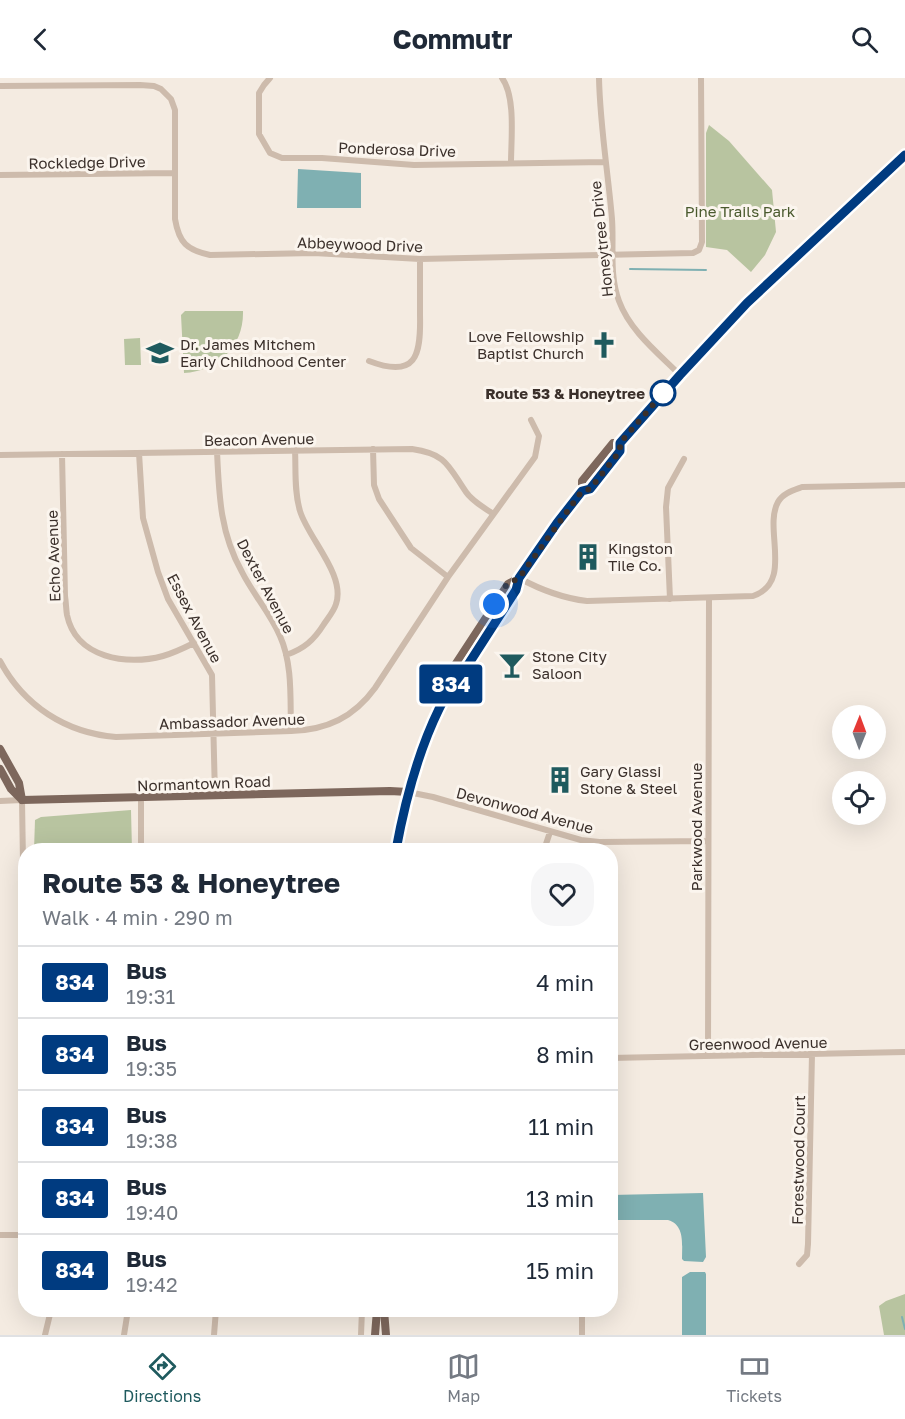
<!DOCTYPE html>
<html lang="en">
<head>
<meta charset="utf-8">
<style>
	:root { --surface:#fff; --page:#f6f6f7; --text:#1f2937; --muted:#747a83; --line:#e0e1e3; --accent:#1f5a5e }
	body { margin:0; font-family:"Golos Text",sans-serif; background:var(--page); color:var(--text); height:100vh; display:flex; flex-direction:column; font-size:22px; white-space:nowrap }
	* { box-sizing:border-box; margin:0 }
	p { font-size:20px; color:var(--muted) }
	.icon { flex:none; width:33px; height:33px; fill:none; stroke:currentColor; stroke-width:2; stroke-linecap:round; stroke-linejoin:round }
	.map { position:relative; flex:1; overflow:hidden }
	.details { position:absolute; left:18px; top:765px; width:600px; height:474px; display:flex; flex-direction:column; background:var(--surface); border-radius:24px; box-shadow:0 6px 24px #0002 }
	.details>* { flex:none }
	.badge { padding:0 12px; border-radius:4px; font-size:21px; line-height:39px }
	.needle { width:39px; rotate:1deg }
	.controls { position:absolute; left:832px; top:627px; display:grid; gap:12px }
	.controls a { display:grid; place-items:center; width:54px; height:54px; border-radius:50%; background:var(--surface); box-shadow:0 6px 24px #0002; font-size:30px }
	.you { position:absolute; width:30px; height:30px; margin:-15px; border:4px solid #fff; border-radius:50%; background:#1a73e8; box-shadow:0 0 0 9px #1a73e833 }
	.map>.badge { position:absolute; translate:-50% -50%; box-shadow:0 0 0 3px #fff }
	.round { display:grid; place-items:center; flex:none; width:63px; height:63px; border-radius:24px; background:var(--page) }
	.headline { display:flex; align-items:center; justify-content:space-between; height:102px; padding:0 24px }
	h1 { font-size:28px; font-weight:700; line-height:45px }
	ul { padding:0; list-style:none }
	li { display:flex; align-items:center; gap:18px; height:72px; padding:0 24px; border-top:2px solid var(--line) }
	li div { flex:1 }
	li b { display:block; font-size:22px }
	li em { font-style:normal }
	li .badge { min-width:66px; font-weight:700; text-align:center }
	header { display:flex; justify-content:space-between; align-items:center; height:78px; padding:0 24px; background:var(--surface); font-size:27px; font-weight:700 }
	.tab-bar { display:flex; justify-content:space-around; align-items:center; height:84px; border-top:2px solid var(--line); background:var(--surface); font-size:16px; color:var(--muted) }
	.tab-bar a { display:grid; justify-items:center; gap:3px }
	.tab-bar .on { color:var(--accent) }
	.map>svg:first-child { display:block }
</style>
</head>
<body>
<header><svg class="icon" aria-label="back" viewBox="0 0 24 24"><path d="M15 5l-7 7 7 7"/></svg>Commutr<svg class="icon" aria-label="search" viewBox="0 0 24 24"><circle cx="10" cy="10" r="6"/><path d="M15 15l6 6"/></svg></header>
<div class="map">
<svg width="905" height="1257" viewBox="0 0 905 1257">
	<rect width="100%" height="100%" fill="#f4ebe1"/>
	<path fill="#b8c4a0" d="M709 47 729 63 772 112 776 154 765 177 751 194 727 172 706 169V55Z
		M185 233H243C244 268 218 293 184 295L181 237Z
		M140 260 141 287H125L124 261Z
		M131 732 132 772H34L35 742 41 739Z
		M905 1216V1257H884L879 1228 886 1223Z"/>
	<path fill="#7fb0b2" d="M298 91 361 95V130H297Z
		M703 1115 706 1179 703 1184 684 1183 682 1181C682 1166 685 1147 668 1142H611V1117Z
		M690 1194H705L706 1196V1257H682V1199Z"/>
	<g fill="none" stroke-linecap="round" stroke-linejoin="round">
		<path stroke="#7fb0b2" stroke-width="2" d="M630 191 706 192
			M902 1239 905 1251"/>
		<path stroke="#cdbbac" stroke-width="6" d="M270 0 264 7 259 15V56L270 75 282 80H322L414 87 605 84
			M502 0C516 19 511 62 511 85
			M599 0C600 48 608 94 612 141 614 168 609 197 619 223 630 253 658 275 680 297
			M0 8 140 7 154 8 161 11 171 21 175 32V141C179 165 187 172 210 177L314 175 420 181 693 175 699 172 702 164 701 0
			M0 97 175 95
			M369 283C416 301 421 278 420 237 420 218 420 199 420 181
			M373 371 374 407 379 421 411 470 448 499
			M217 373C219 417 220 455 242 494 253 516 270 535 280 558 293 587 290 622 291 653
			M139 375 143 440 158 494 168 521 212 597 215 718
			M62 376 65 518C66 524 66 531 67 537 76 580 127 588 163 578 174 575 184 570 194 565
			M0 377 412 371C447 376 448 388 466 414 472 423 483 429 492 435
			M519 500C541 512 561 520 587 523L753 518C794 504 763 451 778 424 783 415 794 412 802 409L905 407
			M670 521 666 429 668 410 684 381
			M286 577C304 571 314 562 324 546 328 540 334 533 336 526 346 497 308 460 300 433 294 413 296 392 295 372
			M0 583C24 628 66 655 116 659L291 653C327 652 354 639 375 610L448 499 535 379 539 358 531 342
			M408 714 433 719 581 762 599 764 708 763
			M141 720V772
			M0 723 22 722 26 971
			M544 772 550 754
			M708 978 709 520
			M610 980 905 974
			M0 1157H26
			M799 1186 807 1177 808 1166 812 976
			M128 1234 279 1232
			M45 1257 51 1232
			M124 1257 128 1232
			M214 1257 216 1232
			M361 1257 362 1232
			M582 1257V1232"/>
		<path stroke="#7d675c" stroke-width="8" d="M582 413V403L613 365H620L680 297 747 225 905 77
			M454 601 464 593 516 512C522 485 564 437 582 413L590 411 620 373V365
			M0 671 19 705 22 722
			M0 691 11 711 22 722
			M22 722 390 713 408 714
			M396 772C402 739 408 705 420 673 431 646 452 616 455 587L508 506 519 500
			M384 1232 386 1257
			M375 1257 377 1232"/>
	</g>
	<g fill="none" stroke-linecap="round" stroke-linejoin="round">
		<defs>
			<path id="line" d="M396 772C405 723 417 676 439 631 446 617 451 603 464 593L516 512 519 500 557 445 582 413 590 411 620 373V365L680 297 747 225 905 77"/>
		</defs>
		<use href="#line" stroke="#fff" stroke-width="14"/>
		<use href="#line" stroke="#003b80" stroke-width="9"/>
		<path stroke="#3b302b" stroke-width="6" stroke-dasharray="0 10.8" d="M494 526 507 506 519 500 582 413 590 411 620 373V365L666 312 663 315"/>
	</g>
	<defs>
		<symbol id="church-bare" viewBox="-9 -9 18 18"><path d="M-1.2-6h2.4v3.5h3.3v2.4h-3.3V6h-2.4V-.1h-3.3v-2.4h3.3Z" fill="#1f5a5e" stroke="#fbf5ee" stroke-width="2.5" paint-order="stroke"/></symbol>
		<symbol id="school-bare" viewBox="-9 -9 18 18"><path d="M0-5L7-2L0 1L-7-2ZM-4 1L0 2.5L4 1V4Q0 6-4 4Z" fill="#1f5a5e" stroke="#fbf5ee" stroke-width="2.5" paint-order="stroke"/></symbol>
		<symbol id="building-bare" viewBox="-9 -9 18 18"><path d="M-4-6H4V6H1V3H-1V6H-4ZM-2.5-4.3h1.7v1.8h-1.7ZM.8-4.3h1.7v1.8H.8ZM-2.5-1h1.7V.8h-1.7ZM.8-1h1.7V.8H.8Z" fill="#1f5a5e" stroke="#fbf5ee" stroke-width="2.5" paint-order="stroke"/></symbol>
		<symbol id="bar-bare" viewBox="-9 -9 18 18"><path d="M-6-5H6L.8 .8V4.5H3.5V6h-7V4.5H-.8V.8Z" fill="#1f5a5e" stroke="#fbf5ee" stroke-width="2.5" paint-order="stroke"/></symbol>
	</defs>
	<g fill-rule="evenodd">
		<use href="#church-bare" x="585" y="248" width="38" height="38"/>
		<use href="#school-bare" x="141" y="256" width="38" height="38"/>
		<use href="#building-bare" x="569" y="460" width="38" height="38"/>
		<use href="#bar-bare" x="493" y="568" width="38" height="38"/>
		<use href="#building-bare" x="541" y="683" width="38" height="38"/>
	</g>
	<circle fill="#fff" stroke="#003b80" stroke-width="3" cx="663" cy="315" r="12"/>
	<g text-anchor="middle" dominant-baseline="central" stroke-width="6" stroke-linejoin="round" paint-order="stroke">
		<g font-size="15" fill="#3b302b" stroke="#fbf5ee">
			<text transform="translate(397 71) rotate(2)">Ponderosa Drive</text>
			<text transform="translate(87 84) rotate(-1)">Rockledge Drive</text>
			<text transform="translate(601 161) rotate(-96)">Honeytree Drive</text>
			<text transform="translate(360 166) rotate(2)">Abbeywood Drive</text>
			<text transform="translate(259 361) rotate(-1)">Beacon Avenue</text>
			<text transform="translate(53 478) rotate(-92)">Echo Avenue</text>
			<text transform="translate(266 508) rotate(62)">Dexter Avenue</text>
			<text transform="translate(195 540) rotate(62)">Essex Avenue</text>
			<text transform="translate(232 643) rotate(-2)">Ambassador Avenue</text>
			<text transform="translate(204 705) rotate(-2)">Normantown Road</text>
			<text transform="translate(525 732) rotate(15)">Devonwood Avenue</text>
			<text transform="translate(696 749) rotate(-90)">Parkwood Avenue</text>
			<text transform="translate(758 965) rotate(-1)">Greenwood Avenue</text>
			<text transform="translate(798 1082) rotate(-89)">Forestwood Court</text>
		</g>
		<g font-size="15" fill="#4a5a2e" stroke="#fbf5ee">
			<text x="740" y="133">Pine Trails Park</text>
		</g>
		<g font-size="15" fill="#3b302b" stroke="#fbf5ee" text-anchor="start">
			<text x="584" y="258" text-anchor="end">Love Fellowship<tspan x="584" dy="17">Baptist Church</tspan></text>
			<text x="180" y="266">Dr. James Mitchem<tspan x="180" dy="17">Early Childhood Center</tspan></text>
			<text x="608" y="470">Kingston<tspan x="608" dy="17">Tile Co.</tspan></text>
			<text x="532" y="578">Stone City<tspan x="532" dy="17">Saloon</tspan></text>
			<text x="580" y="693">Gary Glassi<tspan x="580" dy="17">Stone &amp; Steel</tspan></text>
		</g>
		<g font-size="15" font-weight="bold" fill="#3b302b" stroke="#fbf5ee" text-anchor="end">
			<text x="645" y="315">Route 53 &amp; Honeytree</text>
		</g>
	</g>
</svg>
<div class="controls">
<a><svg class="needle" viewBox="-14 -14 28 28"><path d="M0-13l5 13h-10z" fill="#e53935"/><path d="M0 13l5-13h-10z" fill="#747a83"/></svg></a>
<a><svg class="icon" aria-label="locate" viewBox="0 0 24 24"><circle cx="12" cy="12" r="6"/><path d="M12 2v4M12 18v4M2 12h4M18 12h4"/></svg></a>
</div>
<div class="you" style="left:494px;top:526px"></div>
<b class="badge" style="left:451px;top:606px;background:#003b80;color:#fff">834</b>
<section class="details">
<div class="headline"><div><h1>Route 53 &amp; Honeytree</h1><p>Walk · 4 min · 290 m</p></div><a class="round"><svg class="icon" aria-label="heart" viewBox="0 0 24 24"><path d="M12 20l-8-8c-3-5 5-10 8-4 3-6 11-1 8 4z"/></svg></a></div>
<ul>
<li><span class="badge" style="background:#003b80;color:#fff">834</span><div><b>Bus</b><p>19:31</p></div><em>4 min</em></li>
<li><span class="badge" style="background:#003b80;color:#fff">834</span><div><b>Bus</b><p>19:35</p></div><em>8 min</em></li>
<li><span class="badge" style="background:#003b80;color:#fff">834</span><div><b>Bus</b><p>19:38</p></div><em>11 min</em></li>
<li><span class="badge" style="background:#003b80;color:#fff">834</span><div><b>Bus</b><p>19:40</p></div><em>13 min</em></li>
<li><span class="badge" style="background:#003b80;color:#fff">834</span><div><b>Bus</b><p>19:42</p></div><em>15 min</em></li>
</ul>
</section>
</div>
<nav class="tab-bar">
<a class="on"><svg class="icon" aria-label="directions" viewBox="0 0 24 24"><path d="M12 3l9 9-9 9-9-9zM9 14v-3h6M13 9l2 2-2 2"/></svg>Directions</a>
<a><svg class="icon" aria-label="map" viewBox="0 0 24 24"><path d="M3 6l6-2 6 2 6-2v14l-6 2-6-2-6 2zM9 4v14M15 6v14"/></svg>Map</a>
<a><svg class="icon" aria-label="tickets" viewBox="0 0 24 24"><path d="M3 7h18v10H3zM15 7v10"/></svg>Tickets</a>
</nav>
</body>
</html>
